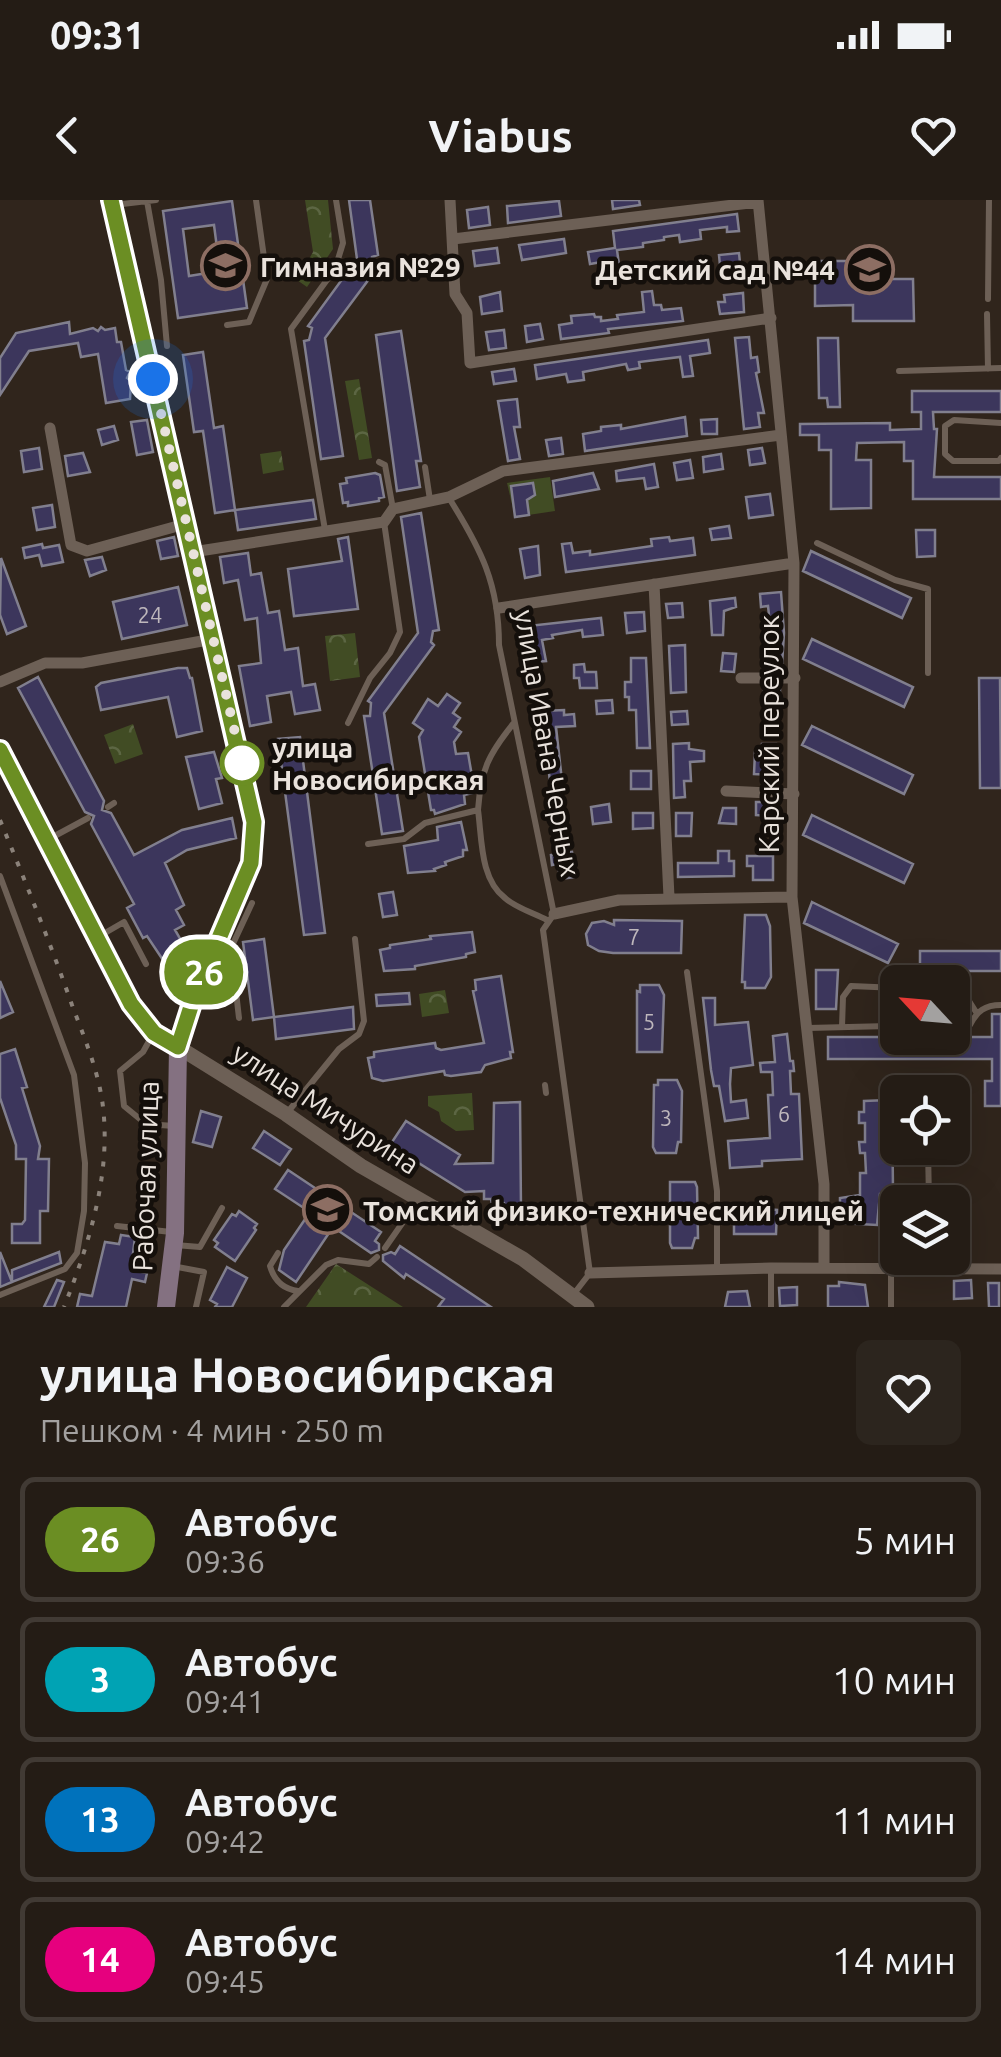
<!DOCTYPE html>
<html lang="ru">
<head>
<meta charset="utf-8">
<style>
	:root { --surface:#241c15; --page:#2c251e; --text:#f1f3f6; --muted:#a3a1a0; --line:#413a34 }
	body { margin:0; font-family:Ubuntu,sans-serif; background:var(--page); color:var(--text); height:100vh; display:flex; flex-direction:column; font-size:38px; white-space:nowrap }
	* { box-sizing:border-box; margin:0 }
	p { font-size:32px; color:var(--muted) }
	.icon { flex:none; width:55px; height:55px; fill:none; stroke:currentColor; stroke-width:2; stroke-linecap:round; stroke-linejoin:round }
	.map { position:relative; height:1107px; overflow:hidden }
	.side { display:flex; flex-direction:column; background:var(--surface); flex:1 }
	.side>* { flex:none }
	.badge { padding:0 20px; border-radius:32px; font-size:35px; line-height:65px }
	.needle { width:65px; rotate:296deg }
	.buttons { position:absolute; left:880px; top:765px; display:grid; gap:20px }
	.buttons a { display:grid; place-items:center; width:90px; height:90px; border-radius:15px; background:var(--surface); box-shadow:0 10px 40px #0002,0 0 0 2px var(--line); font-size:50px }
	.you { position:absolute; width:50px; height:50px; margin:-25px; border:8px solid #fff; border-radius:50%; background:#1a73e8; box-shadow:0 0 0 15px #1a73e833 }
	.map>.badge { position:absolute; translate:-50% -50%; box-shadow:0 0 0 5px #fff }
	.round { display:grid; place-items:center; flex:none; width:105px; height:105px; border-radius:15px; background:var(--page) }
	.head { display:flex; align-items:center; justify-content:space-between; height:170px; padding:0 40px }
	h1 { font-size:48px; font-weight:700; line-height:75px }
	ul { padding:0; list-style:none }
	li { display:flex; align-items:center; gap:30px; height:125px; margin:0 20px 15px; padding:0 20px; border:5px solid var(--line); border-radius:15px }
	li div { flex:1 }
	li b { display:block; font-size:38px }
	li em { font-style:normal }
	li .badge { min-width:110px; font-weight:700; text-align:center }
	.status { display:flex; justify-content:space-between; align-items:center; height:70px; padding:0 50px; background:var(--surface); direction:ltr }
	.status svg { height:28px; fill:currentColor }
	header { display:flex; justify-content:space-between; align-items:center; height:130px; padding:0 40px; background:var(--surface); font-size:45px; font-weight:700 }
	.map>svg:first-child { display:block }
</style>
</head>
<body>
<div class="status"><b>09:31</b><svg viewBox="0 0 49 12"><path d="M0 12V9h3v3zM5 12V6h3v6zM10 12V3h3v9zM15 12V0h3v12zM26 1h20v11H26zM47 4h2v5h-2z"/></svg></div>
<header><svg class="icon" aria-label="back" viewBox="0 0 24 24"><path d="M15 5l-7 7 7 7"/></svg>Viabus<svg class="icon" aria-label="heart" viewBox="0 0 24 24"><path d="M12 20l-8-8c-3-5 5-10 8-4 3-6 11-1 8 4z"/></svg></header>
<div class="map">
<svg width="1001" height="1107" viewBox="0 0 1001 1107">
	<defs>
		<pattern id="park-crowns" width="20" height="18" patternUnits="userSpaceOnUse" patternTransform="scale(2.5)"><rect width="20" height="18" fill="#414c24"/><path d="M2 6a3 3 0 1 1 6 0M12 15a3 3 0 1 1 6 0" fill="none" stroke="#5c6643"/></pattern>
	</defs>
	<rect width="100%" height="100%" fill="#30251c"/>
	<path fill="url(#park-crowns)" d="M305 0H328L333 49 307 87 297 80 313 52Z
		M359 179 372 258 359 260 345 181Z
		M281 251 284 270 263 274 260 254Z
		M355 433 360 477 330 481 325 436Z
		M133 524 143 554 115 564 104 535Z
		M445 790 449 813 422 817 419 794Z
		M472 893 474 930 456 931 441 921 439 912 428 906V896Z
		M336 1064 403 1107H306Z"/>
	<path fill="#414c24" d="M550 277 555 311 515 317 507 283Z"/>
	<path fill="#3c365c" stroke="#817f8e" stroke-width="2.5" fill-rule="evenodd" d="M349 0H370L378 55 372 57 370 68 375 71 325 138 343 256 321 259 304 141 309 140 312 128 308 126 357 59Z
		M612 0H639L640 5 613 9Z
		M232 1 247 108 178 118 163 11ZM214 25 220 71 189 76 183 29Z
		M559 1 561 16 508 23 507 6Z
		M488 7 490 25 469 28 467 10Z
		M737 14 739 31 727 32V27L700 30 701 39 680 42 679 35 664 37V40L643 43V47L617 50 620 72 609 74 607 61 590 64 588 52 615 48 613 31Z
		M564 39 566 53 522 60 519 45Z
		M497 48 499 63 475 66 473 51Z
		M739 53 741 73 721 76 719 55Z
		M815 61H876V79H913L914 121H853V105L815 106Z
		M652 91 654 105H661L662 110 681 108 683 121 608 129 609 133 561 139 559 125 572 123 571 116 594 114 595 117H601V121L618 119 617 115 644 112 642 92Z
		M500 92 502 111 482 114 480 97Z
		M743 93 744 112 720 114 718 102H725L724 95Z
		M69 122 70 134 93 128 98 131 101 127 105 130 115 128 117 142H121L126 170 130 172 127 178 131 181 130 199 106 203 98 154 81 157 78 143 29 151 0 195V158L16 133Z
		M540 124 543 139 527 142 525 126Z
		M504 130 506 148 489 150 486 132Z
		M401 131 421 261H416L420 287 397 291 376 135Z
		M749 137 751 158 757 157 759 172 756 173 764 213H758L760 227 744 229 735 138Z
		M818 138H838L840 207H828L827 198H819Z
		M708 140 710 153 690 156 693 176 683 177 680 157 639 162 640 168 628 170 626 164 583 172 584 180 568 182 566 174 537 179 535 165Z
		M203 152 214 228 223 226 235 310 215 313 203 231 194 232 183 155Z
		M514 169 516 181 494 184 492 172Z
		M912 191H1001V212H933L934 229H937L934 277H1001V299H913V261H904V242L857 243 856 260H871V308L831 309V250H819V235H800V224L890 223V230L921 229V212H912Z
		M517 199 520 227H514L520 259 508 261 498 201Z
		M685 217 687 236 585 251 583 234 601 231V227L621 225V229Z
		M717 219V234H702L701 220Z
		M147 220 153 252 137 255 131 222Z
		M114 226 118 240 102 245 98 230Z
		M561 238 563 254 549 256 546 240Z
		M39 248 42 269 24 272 21 251Z
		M762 248 765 263 750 265 748 250Z
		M83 253 90 272 68 276 65 256Z
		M721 254 723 269 704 272 703 257Z
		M690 260 693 278 677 280 674 263Z
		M654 264 658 287 646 289 644 278 617 281 616 271Z
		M375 273 380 275 384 297 379 298V301L348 306V302L343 303 340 284 347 283 346 278Z
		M593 273 599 289 555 297 553 281Z
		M533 283 535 295 527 300 529 315 515 317 511 286Z
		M770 294 773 315 749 318 746 297Z
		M313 300 316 319 238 330 235 310Z
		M52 305 55 327 37 330 33 308Z
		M421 313 439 430 433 431 431 442 434 445 384 513 403 631 382 634 364 516H370L371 503 368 501 418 433 401 317Z
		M729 326 731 338 712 340 710 329Z
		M916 330H935V356L917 357Z
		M174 337 178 356 161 359 157 341Z
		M348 337 358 409 294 416 288 369 342 361 338 339Z
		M669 337 670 341 693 338 695 355 566 372 562 344 571 343 573 353 590 351V355L652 346 651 339Z
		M42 344 43 348 59 345 63 362 42 366 39 355 25 358 23 348Z
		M538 346 540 375 525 378 520 349Z
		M811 351 911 398 902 418 803 371Z
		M248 353 251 375 261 373 268 413 279 411 285 450 298 448 303 486 315 484 320 510 295 514 291 492 267 496 271 522 250 526 239 466 261 463 257 418 245 420 238 380 224 383 220 357Z
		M102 357 106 370 90 376 85 360Z
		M1 358 26 426 7 434 0 415Z
		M178 387 187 425 122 439 113 402Z
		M781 392 784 433 782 465 764 464 765 432 771 433 768 406 761 407 760 394Z
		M735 398 736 407 724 411 723 435H712L710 401Z
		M682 403 683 417 668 418 666 404Z
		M644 412 645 431 627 433 625 413Z
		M601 418 603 435 583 437 582 430 552 435 553 438 542 440 546 461 534 462 528 426Z
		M812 439 913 487 904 507 803 459Z
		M685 445 686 492 671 493 669 446Z
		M723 453 736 454 734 472 721 471Z
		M631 458H646L650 548H637L636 510H629V497H625V482H631Z
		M584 464 585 472H596L597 488H580L579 478H574V465Z
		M178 468H187L190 478H192L202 531 177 537 168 497 101 510 96 487 101 483Z
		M38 477 104 601 102 610 111 613 134 655 182 630 232 618 236 638 187 650 165 663 184 705 176 710 184 725 175 730 189 754 167 766 147 736 143 738 127 708 134 704 91 624 94 616 85 612 18 488Z
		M979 478H1000L1001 588H980Z
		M764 489H780L779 516H764Z
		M447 494 460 503 453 513 460 518 454 527 461 532 454 542 456 554 468 553 474 588 473 593 464 595 465 604 435 614 434 610H431L419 537 423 530 413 523 428 499 438 506Z
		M612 500 613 513 597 514 596 501Z
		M564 510V515L574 514 575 526 556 527 562 581 550 583 543 511Z
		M687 511 688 524 672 525 671 512Z
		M812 526 913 575 904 594 802 545Z
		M300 537 325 733 304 735 278 539Z
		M689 543V549L704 551V561L690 562 691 581H684L685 597 674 598 673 544Z
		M762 544H776L775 575 754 574 755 552H762Z
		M214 552 222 578 216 579 222 603 199 609 186 557Z
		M631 571H651V589H631Z
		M563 602 566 631 554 632 550 603Z
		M756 602H773V607H777V616L756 615Z
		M609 604 611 622 593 624 591 607Z
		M723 608H736V624L719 623Z
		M633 613H653V628L633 629Z
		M676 613H692L691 636H676Z
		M812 615 913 664 904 683 803 635Z
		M461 622 467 650H463V656L445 662 446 665 434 669 435 671 408 673 404 646 438 640 437 627Z
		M718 651H729V661H734V676L678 677V663H718Z
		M572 652 575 677 560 679 558 664 552 665 551 655Z
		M747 656H773V680H753V666H747Z
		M393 692 397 715 383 717 379 694Z
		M812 702 898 744 888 763 804 723Z
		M745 715H766L770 726 771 777 765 788H745V782H742Z
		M614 720 682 721 681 753H613L599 751 588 745 586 734 592 723 604 721 614 725Z
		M472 732 475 752 466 754V757L415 766V769L384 771 380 750 390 748V745L431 739 430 736Z
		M264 739 274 817 253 820 243 742Z
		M920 751H1001V771H920Z
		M816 770H838L836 809H816Z
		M501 776 513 852H510L511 858 485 865 481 872 451 876 445 875 444 871 383 881 372 878 368 858 374 857V852L435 843 436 848 441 850 484 843 473 791 476 790 475 780Z
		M0 781 13 812 0 818Z
		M640 785H659L664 795 662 852H637V791L640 792Z
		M409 793 410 804 377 806 376 795Z
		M703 798H715V825L748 822 753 865 731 868 730 884 731 902 746 900 748 918 725 921 719 886H714L711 870Z
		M353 807 354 829 276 839 274 817Z
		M992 814H1001V906H985V881H992V859H828V837H992Z
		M787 834 790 861H793L794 871H790L791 894H799L802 959 762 961V966L730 968 728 941 770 938 768 895H773L772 872H761L760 863 775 862 773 836Z
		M15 849 27 887 22 888 40 946 38 959H49L48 1011H40V1043H12V1024H22L25 1020 26 959H16V945L0 898V854Z
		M658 880H677L682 891 681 942H678L676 953H656L653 947 654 885H658Z
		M889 900V905H892L893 989 890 988V994H880L877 1025 840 1023V998L860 995V973H866L865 953H860L859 942H865V923H859V912H864V901Z
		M520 902 521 1008 505 1009 504 1003 492 1004 491 999H484V991L465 992 390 945 406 921 460 955 455 964 493 963 494 903Z
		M201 911 221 917 212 947 193 942Z
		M264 931 291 949 280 965 253 948Z
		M288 970 381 1032 375 1041 379 1044V1050L371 1053 333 1027 296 1082 279 1070 284 1050 310 1012 275 989Z
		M670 982H695L697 987 698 1038H695L692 1048H672L670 1043Z
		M740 1007 777 1010 776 1034H734V1010H740Z
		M239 1011 257 1024 254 1028 256 1030 235 1061 215 1047 218 1043 214 1040 232 1014 236 1016Z
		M121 1035 135 1037 131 1070 147 1073 145 1082 132 1079 126 1107H77L80 1094 92 1096 105 1042 119 1044Z
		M400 1046 491 1107H438L444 1099 406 1074 404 1078 383 1061V1055L391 1052 395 1054Z
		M0 1052 12 1082 0 1087Z
		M59 1052 61 1063 12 1082V1070Z
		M227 1067 247 1078 232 1107H215L217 1104 210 1100Z
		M57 1080 64 1082 54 1107H44Z
		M971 1080 972 1098 954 1099V1081Z
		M839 1082 865 1085 868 1107H828V1086H839Z
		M988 1083H999V1107H989Z
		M797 1087V1105L780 1106 779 1088Z
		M747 1091 750 1107H725L728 1092Z"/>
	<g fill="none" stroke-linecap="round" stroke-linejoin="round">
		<path stroke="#6d6056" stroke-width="6" d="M147 1 161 80 167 146
			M114 5 156 0
			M988 99 989 0
			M987 114 988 169
			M227 125 249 122 267 79 256 0
			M899 171 1001 168
			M1001 223 954 220 945 226V254L953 261H999L1001 258
			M379 262 385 265 393 309
			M425 267 430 300
			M449 298C481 349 499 384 499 445L554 714 543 730 590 1073 573 1095
			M325 330 291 129 335 69 343 43 336 0
			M817 343 895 380 928 389V473
			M348 523 370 478 390 453 400 432 384 322
			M108 607 114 603
			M478 610C482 639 480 679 505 698 516 708 534 713 547 720
			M49 639 88 618
			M368 644 404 639 425 623 478 610C481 570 488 555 513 524
			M0 676 74 875 85 963 84 1011 77 1053 65 1069 0 1095
			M98 737 124 722 146 764
			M687 772 717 991V1070
			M952 789 964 793 976 812
			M239 818 231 748 252 703
			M952 825H970C977 811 985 805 1001 805
			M842 827 843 797 851 786 898 788
			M808 828 889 826
			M153 834 143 852 120 871 124 906 146 924 174 926
			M927 882V892
			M545 885 546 893
			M287 913 339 849 359 834 364 821 355 739
			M928 948 929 1002
			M117 1026 171 1032
			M175 1045 200 1047 222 1008
			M385 1048 417 1002
			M278 1053 270 1066C274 1080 282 1089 298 1091
			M172 1066 204 1072 196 1107
			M891 1070V1107
			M284 1107 326 1065 338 1060 369 1064 377 1057
			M771 1107V1069"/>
		<path stroke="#6d6056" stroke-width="11" d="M450 0 455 94 467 113 470 163 771 118
			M758 0 794 363 792 697 824 984V1068
			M453 39 758 2
			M50 228 71 345 87 351 185 324
			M193 352 384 322 393 309 449 297 503 271 781 235
			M654 384 669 697
			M499 408 794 363
			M741 478H795
			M0 482 45 463H82L213 439
			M726 591 794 594
			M554 714 619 700 792 697
			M590 1073 771 1068 1001 1069"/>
		<path stroke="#6d6056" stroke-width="15" d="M111 0 254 622 251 663 194 797 178 847 286 914 361 966 523 1059 587 1107"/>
		<path stroke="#847181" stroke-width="18" d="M0 550 131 805 154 833 178 847 175 1033 166 1107"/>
		<path stroke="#8b827a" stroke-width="4" stroke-dasharray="5 10" stroke-linecap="butt" d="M0 620C25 681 50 742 72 805 84 837 99 872 103 907 111 975 89 1044 64 1107"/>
	</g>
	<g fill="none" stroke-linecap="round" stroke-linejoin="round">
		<defs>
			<path id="line" d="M0 550 131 804 154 833 178 847 194 797 251 663 254 622 111 0"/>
		</defs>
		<use href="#line" stroke="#fff" stroke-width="22"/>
		<use href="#line" stroke="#6b8e23" stroke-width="15"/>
		<path stroke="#e9e2dc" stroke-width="10" stroke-dasharray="0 18" d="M153 179 242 563"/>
	</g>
	<defs>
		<symbol id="school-ring" viewBox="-11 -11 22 22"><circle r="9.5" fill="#140f0b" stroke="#8d6e63" stroke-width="1.5"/><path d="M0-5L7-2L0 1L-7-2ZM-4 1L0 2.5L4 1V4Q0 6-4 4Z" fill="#8d6e63"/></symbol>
	</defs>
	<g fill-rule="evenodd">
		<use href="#school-ring" x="198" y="38" width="55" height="55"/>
		<use href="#school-ring" x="842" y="42" width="55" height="55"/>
		<use href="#school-ring" x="300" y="982" width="55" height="55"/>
	</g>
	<circle fill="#fff" stroke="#6b8e23" stroke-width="5" cx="242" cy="563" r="20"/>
	<g text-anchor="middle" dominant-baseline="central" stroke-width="9" stroke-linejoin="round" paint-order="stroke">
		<g font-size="22" fill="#beb7bc">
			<text x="150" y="414">24</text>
			<text x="634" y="736">7</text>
			<text x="649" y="821">5</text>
			<text x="784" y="913">6</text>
			<text x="666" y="917">3</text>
		</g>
		<g font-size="28" font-weight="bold" fill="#e9e2dc" stroke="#140f0b" text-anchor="start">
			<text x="260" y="66">Гимназия №29</text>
			<text x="835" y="69" text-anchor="end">Детский сад №44</text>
			<text x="363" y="1010">Томский физико-технический лицей</text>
		</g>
		<g font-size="28" fill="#e9e2dc" stroke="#140f0b">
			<text transform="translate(768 534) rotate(-90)">Карский переулок</text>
			<text transform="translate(548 543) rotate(80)">улица Ивана Черных</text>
			<text transform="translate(326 908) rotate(33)">улица Мичурина</text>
			<text transform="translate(145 976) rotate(-88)">Рабочая улица</text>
		</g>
		<g font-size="28" font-weight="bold" fill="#e9e2dc" stroke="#140f0b" text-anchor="start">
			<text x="272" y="547">улица<tspan x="272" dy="32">Новосибирская</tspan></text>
		</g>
	</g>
</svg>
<div class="buttons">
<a><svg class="needle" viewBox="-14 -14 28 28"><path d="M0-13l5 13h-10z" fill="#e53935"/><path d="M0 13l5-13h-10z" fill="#a3a1a0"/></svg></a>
<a><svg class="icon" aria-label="locate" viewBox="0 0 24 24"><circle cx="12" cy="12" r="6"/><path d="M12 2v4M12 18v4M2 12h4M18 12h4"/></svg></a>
<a><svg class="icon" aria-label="layers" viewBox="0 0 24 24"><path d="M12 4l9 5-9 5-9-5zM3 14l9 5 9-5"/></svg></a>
</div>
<div class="you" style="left:153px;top:179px"></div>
<b class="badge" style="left:204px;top:772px;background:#6b8e23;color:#fff">26</b>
</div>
<section class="side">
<div class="head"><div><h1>улица Новосибирская</h1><p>Пешком · 4 мин · 250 m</p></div><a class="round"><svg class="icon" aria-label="heart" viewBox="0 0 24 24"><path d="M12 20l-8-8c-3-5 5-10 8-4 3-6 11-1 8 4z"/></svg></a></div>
<ul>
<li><span class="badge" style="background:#6b8e23;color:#fff">26</span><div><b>Автобус</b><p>09:36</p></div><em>5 мин</em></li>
<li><span class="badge" style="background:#00a3b4;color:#fff">3</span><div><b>Автобус</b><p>09:41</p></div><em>10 мин</em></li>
<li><span class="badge" style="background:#0072bc;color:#fff">13</span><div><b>Автобус</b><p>09:42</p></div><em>11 мин</em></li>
<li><span class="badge" style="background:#e6007e;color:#fff">14</span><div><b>Автобус</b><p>09:45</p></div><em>14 мин</em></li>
</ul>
</section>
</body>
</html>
